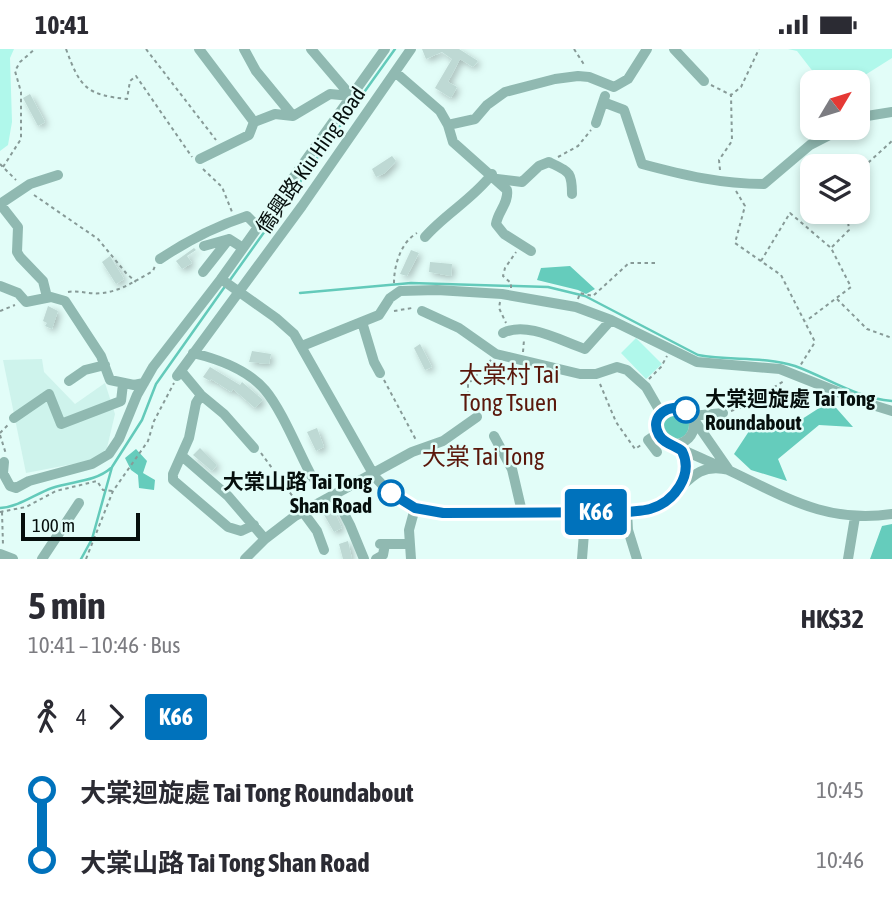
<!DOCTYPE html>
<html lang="en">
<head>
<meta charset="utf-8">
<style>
	:root { --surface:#fff; --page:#f2f2f3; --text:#2b2b33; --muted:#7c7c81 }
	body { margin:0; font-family:"Asap Condensed","Noto Sans TC",sans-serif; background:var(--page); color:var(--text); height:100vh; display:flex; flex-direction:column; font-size:26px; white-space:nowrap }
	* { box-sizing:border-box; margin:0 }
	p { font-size:23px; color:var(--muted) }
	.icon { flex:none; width:38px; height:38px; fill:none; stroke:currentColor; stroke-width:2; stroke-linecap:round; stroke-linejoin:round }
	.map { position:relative; height:510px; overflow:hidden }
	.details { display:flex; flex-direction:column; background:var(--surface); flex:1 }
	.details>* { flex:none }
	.badge { padding:0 14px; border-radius:5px; font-size:24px; line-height:46px }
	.needle { width:46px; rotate:52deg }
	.controls { position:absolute; left:800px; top:21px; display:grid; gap:14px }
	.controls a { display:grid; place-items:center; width:70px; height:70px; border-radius:14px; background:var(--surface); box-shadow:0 4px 10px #0003; font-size:35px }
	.scale { position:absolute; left:21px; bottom:18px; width:119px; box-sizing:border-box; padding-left:7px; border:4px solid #060f0d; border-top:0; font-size:19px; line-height:24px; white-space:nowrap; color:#060f0d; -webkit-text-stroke:5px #e2fdf8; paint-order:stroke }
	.map>.badge { position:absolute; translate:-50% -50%; box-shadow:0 0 0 4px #fff }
	.legs { display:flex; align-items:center; gap:10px; height:77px; padding:0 28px; font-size:23px }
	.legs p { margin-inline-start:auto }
	.headline { display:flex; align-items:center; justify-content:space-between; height:119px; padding:0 28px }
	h1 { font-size:38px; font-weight:700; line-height:52px }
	ul { padding:0 28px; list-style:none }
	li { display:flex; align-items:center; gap:24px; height:70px; font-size:26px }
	li i { display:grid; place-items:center; width:10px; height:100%; margin:0 9px; background:currentColor }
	li i::after { content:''; width:18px; height:18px; margin:-9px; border:5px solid; border-radius:50%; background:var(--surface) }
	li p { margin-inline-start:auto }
	li:first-child i { background:linear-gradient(#0000 50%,currentColor 0) }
	li:last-child i { background:linear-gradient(currentColor 50%,#0000 0) }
	.status { display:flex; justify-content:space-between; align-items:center; height:49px; padding:0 35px; background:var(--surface); direction:ltr }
	.status svg { height:19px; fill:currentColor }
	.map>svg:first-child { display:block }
</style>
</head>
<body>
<div class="status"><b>10:41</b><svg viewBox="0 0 49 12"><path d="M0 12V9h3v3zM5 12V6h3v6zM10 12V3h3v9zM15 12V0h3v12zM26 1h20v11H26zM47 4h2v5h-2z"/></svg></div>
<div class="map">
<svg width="892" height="510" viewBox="0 0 892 510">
	<defs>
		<filter id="shadow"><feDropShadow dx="3" dy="3" stdDeviation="3.5" flood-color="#0004"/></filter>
	</defs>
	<rect width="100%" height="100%" fill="#e2fdf8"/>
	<path fill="#cef3ec" d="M42 310 44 323 75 355 105 334 115 365 106 403 94 411 26 424 3 311Z"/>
	<path fill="#b0f8eb" d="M0 0H14L10 9 12 73 8 96 0 102Z
		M788 0H892V9L854 33H821L797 2Z
		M636 289 662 315 646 330 621 304Z"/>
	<path fill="#65ccbc" d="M570 217 595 240 586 245 578 241 537 231 541 219Z
		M830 352 853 378 819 376 778 410 787 432 751 421 734 405 755 373 799 372Z
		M661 376a14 14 0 1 1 28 0a14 14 0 1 1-28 0Z
		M136 400 147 412 143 424 155 431 154 441 139 439 138 426 131 421 125 409Z
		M892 475V510H870L882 477Z"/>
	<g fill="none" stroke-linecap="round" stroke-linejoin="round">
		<path stroke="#63caba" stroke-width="2.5" d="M230 231 395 0
			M300 244 411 234 548 238 585 247 698 306C731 312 763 307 795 317 828 329 856 349 892 352
			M0 459C19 458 35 445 52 439 72 432 95 433 111 419
			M81 510 92 490 112 418 142 371 156 335 226 236"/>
	</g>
	<path fill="#bed9d4" filter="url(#shadow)" d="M422 0H459L478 12 473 18 460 10 448 33 457 38 451 49 435 39 452 10 442 3 426 10Z
		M30 45 45 73 38 77 23 49Z
		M392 107 396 112 385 124 376 128 372 120Z
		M194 199 196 201 187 207 192 214 182 220 176 212Z
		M411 201 419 204 407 227 400 225Z
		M110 207 124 230 116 235 102 213Z
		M430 213 452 215 451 227 429 223Z
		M48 257 58 262 52 280 45 277 47 274 43 272Z
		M420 295 432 318 425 321 414 299Z
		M252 302 271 305 269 315 249 313Z
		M210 318 240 336 242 333 263 351 255 359 233 340 231 343 211 330 210 332 203 328Z
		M317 379 324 398 316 402 307 383Z
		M200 399 217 416 212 422 193 406Z
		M333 460 342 479 334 483 323 464Z
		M348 492 352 510H343L339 495Z"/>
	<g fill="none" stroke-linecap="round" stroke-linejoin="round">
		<path stroke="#879a97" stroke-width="2" stroke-dasharray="3.5 3.5" stroke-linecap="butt" d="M66 0C80 38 86 46 127 50L130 32 136 27 192 108
			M146 0 216 91
			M574 0 585 17
			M711 36 731 46 741 38 759 0
			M558 108 578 97 591 81
			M0 115 16 131
			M3 118 21 90V43L15 22 20 13 35 0
			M203 120 222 138 232 163
			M720 121 719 111 732 92 731 46
			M858 123 892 92
			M736 142 745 157 735 194 781 226 815 293 800 317
			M34 146 98 190 126 224 136 233
			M832 198 849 181 847 163
			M761 212 790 164 831 199 851 238 806 272
			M394 234C394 216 401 193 417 184
			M511 239V234L503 227 505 219 516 203
			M68 243C80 241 90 246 102 244 122 242 136 231 153 222L155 217
			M578 250 580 244 593 247 629 214H657
			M837 250 867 280 892 289
			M500 253 499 259 506 274
			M0 262 15 256
			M394 262 412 259
			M523 303 524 291
			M649 330 661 318 667 307
			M384 331 416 391
			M600 335 616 373 635 400 641 396
			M473 359 468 345V335L491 311
			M731 362 740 359 784 332
			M0 384 9 375
			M0 386 6 405
			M261 404 299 456
			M0 463 26 458 56 442 97 432 103 441 112 442
			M2 463 3 496
			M86 510 113 442 148 392 154 372 174 334"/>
		<path stroke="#90b9b1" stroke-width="10" d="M199 0 254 73
			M244 0 256 22 293 67
			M311 0 351 47
			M674 0 704 32
			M395 23 440 62 448 76 453 93 507 141C509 154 498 162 496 175L504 185 531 202
			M603 53 624 61 642 115C683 126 721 135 764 135L810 96 843 79
			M858 71 867 67 892 63
			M596 74 605 47
			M448 76 475 70 487 56 505 43 555 30 578 27 589 28 614 38 628 30 647 0
			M200 110 249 86 254 73 275 65 293 67 330 45 351 47
			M497 130 522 133 539 117 549 113C569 123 572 122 572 145
			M425 188C445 165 473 150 492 125
			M204 197 229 190 243 199
			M160 210C187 192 216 177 247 167L258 178
			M203 223 229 190
			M221 230 276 269 294 285 375 428 390 444 407 455 429 462 627 463C638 461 649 461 659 456 686 441 691 412 729 421
			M0 237 18 244 26 253 51 248 65 252 101 307 110 331 134 336 144 334
			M47 248 43 232 20 208 17 203 18 178 0 155 30 135 58 126
			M422 262 459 279 496 305 580 325H596L617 318 627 321 646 338 661 364
			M362 273 374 313 380 324
			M503 284C527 272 561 292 585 300L611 271
			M302 297 379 266 390 249 400 242 437 241 502 245 576 258 611 271 697 313 780 320 863 353 892 362
			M193 304C218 310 248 321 265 341 282 361 299 404 312 428
			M181 322 201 346 224 365 254 399
			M177 327 302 157 411 0
			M69 332 85 321 105 316
			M201 346 196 354 189 389 173 425V431L228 478 241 482 254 476
			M692 367 723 364
			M14 369 49 345 61 375 121 352 123 335
			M494 387 512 420 522 463
			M671 396C686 395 695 387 694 372
			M680 400 687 418 682 434
			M657 403 648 391 658 384
			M182 407 228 447 265 490
			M4 413 3 424 10 437 16 439 29 432 92 415 109 405 119 390 137 346 153 318 221 230 385 0
			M729 421 688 362 674 357C655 362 651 381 666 393 686 403 706 411 726 420 784 447 825 475 892 465
			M335 447 350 476 364 510
			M303 463 317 482 324 501
			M574 463 584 484 582 510
			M627 463 628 481 637 510
			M380 495H409
			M0 505 13 510
			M42 510 79 454
			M245 510 265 490 295 467 412 403 443 392 477 368
			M376 510 383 506 385 495
			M411 510 409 481 415 459
			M848 510 855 468"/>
	</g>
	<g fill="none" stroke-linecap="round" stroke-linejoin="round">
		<defs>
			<path id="line-1" d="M391 444 415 459 443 464 627 463C635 462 643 462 650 460 674 453 694 426 682 402 675 396 664 395 659 386 648 367 670 353 686 361"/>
		</defs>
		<use href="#line-1" stroke="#fff" stroke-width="16"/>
		<use href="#line-1" stroke="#0072bc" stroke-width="10"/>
	</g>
	<g fill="#fff" stroke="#0072bc" stroke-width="3.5">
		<circle cx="686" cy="361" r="12"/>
		<circle cx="391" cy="444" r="12"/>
	</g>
	<g text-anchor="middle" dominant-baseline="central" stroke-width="5" stroke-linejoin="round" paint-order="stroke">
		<g font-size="21" fill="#060f0d" stroke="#e2fdf8">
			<text transform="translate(310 111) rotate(-55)">僑興路 Kiu Hing Road</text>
		</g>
		<g font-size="21" font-weight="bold" fill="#060f0d" stroke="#e2fdf8" text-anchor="start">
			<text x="705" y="349">大棠迴旋處 Tai Tong<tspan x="705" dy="24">Roundabout</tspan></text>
			<text x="372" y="432" text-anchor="end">大棠山路 Tai Tong<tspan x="372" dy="24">Shan Road</tspan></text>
		</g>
		<g font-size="24" fill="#5a170b" stroke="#e2fdf8">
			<text x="509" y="325">大棠村 Tai<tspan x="509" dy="28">Tong Tsuen</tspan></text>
			<text x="483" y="407">大棠 Tai Tong</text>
		</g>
	</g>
</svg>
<div class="controls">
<a><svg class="needle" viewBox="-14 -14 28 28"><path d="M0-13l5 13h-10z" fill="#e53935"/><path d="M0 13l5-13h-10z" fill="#7c7c81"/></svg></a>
<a><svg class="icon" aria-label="layers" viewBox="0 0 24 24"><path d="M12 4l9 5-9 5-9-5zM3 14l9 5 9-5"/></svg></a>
</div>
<div class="scale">100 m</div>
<b class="badge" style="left:596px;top:463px;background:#0072bc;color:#fff">K66</b>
</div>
<section class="details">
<div class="headline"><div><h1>5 min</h1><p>10:41 – 10:46 · Bus</p></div><b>HK$32</b></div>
<div class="legs"><svg class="icon" aria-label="walk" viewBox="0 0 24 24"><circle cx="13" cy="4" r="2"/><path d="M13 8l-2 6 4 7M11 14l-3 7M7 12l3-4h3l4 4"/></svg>4<svg class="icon" aria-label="forward" viewBox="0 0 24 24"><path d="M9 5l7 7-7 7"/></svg><b class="badge" style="background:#0072bc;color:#fff">K66</b></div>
<ul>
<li><i style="color:#0072bc"></i><b>大棠迴旋處 Tai Tong Roundabout</b><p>10:45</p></li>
<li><i style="color:#0072bc"></i><b>大棠山路 Tai Tong Shan Road</b><p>10:46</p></li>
</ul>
</section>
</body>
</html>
